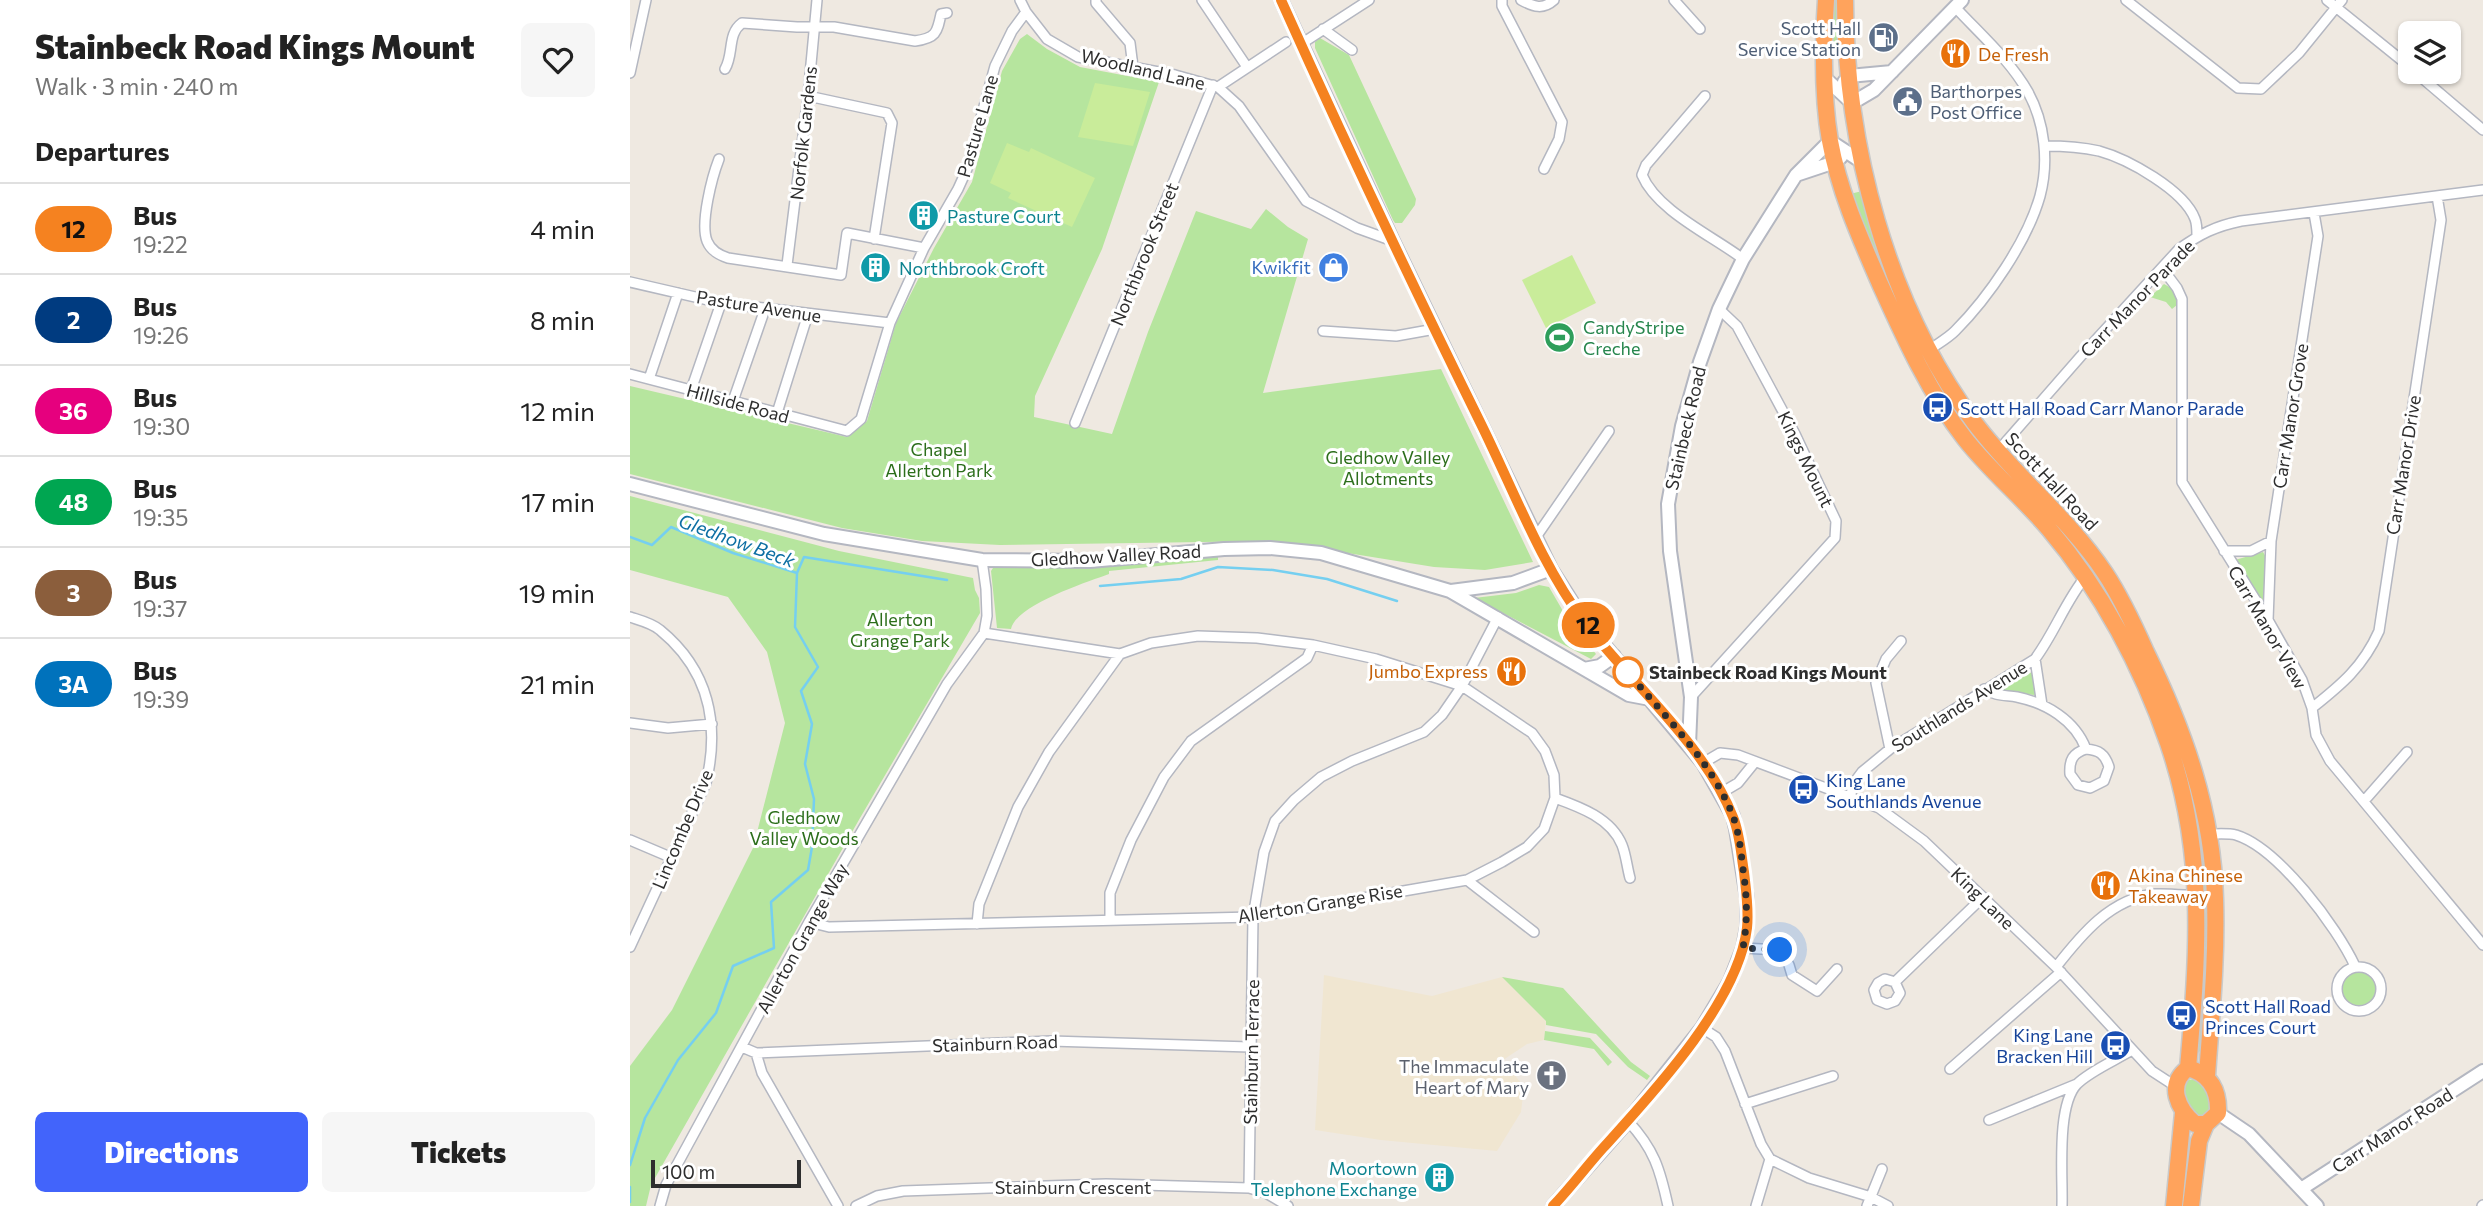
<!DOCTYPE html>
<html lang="en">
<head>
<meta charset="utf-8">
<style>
	:root { --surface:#fff; --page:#f6f6f6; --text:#222; --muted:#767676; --line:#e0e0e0; --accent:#4264fb }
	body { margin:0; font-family:Commissioner,sans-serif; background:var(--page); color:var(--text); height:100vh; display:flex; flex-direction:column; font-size:26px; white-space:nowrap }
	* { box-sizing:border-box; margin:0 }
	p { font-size:23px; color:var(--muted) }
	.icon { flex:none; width:38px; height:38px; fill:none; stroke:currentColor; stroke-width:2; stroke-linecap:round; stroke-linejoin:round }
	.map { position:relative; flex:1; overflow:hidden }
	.drawer { display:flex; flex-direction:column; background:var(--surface); width:630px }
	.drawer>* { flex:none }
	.badge { padding:0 14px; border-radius:23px; font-size:24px; line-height:46px }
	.buttons { position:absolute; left:1768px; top:21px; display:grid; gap:14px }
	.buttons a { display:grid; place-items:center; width:63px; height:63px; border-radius:10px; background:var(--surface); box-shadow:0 2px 5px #0004; font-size:35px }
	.scale { position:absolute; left:21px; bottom:18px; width:150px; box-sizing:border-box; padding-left:7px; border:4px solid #2e2e2e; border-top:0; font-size:19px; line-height:24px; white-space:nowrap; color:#2e2e2e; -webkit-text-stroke:5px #fff; paint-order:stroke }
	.you { position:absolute; width:35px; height:35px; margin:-18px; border:5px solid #fff; border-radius:50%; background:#1a73e8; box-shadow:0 0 0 10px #1a73e833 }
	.map>.badge { position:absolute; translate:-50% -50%; box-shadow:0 0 0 4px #fff }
	h2 { padding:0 35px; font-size:26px; line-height:63px }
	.round { display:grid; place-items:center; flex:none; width:74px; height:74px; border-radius:10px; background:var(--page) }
	.head { display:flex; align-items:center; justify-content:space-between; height:119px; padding:0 35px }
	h1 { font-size:33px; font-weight:800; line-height:52px }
	.button { display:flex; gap:14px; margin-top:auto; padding:14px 35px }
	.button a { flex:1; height:80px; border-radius:10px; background:var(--accent); color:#fff; font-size:28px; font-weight:800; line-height:80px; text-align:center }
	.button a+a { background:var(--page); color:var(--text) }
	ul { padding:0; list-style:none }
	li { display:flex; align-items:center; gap:21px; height:91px; padding:0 35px; border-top:2px solid var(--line) }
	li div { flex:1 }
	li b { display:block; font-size:26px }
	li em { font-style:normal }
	li .badge { min-width:77px; font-weight:700; text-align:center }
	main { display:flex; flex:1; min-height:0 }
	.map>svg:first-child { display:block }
</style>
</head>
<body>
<main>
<section class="drawer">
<div class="head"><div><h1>Stainbeck Road Kings Mount</h1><p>Walk · 3 min · 240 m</p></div><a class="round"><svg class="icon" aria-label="heart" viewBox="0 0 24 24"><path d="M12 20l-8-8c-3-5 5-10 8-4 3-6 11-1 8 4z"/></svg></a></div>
<h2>Departures</h2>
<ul>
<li><span class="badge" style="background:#f58220;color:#111">12</span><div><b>Bus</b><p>19:22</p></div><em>4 min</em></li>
<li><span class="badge" style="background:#003b80;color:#fff">2</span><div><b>Bus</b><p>19:26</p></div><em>8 min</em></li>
<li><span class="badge" style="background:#e6007e;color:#fff">36</span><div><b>Bus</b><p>19:30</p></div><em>12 min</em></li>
<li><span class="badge" style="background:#00a651;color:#fff">48</span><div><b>Bus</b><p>19:35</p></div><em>17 min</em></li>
<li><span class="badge" style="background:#8b5e3c;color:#fff">3</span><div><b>Bus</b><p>19:37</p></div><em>19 min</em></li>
<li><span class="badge" style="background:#0072bc;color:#fff">3A</span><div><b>Bus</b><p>19:39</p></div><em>21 min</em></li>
</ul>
<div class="button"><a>Directions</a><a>Tickets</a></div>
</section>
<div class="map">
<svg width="1853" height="1206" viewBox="0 0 1853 1206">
	<rect width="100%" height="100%" fill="#efe9e1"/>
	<path fill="#f0e6d1" d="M694 975 802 996 872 977 916 1021 914 1040 897 1044 873 1060 894 1087 891 1112 867 1151 751 1140 685 1130Z"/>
	<path fill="#b6e59e" d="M1201 0H1208V47H1200Z
		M397 34 417 49 450 67 529 82 472 249 405 396 404 417 482 434 518 332 566 211 621 229 636 209 658 227 678 239 633 393 811 369 903 562 855 570 804 567 643 541 370 545 292 541 212 528 0 474V386L217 437 237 421 266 323 304 248 342 182 372 71 390 39Z
		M690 38 719 55 786 199 785 205 772 223H765L763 220 685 48V42Z
		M1232 191 1264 285 1258 287 1220 194Z
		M1534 284C1543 288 1547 295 1547 305L1542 309 1536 302 1520 297Z
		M0 496 209 551 343 578 345 590 349 598 350 613 230 818 21 1185 16 1206H0V1066L42 1010 123 848 155 723 137 652 98 597 0 570Z
		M1633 552 1636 557 1634 599 1630 601 1605 560Z
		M588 555V560L479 571V574C457 582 386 605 381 629L367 628 361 571 363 568 481 565Z
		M909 585 919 587 937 618 966 654 961 659 844 598 886 593Z
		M1402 672 1405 695 1372 691 1371 689Z
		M1570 824 1578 889 1575 890 1572 887 1566 825Z
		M1576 906H1578L1579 939 1572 1052 1566 1051Z
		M1711 989a18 18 0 1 1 36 0a18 18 0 1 1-36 0Z
		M872 977 933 988 1001 1062 1020 1076 1017 1080 998 1067 966 1034 916 1025V1021Z
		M915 1031 960 1038 982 1062 978 1066 964 1049 914 1040Z
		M1565 1079C1575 1085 1583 1100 1579 1111L1572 1116 1559 1113 1551 1085 1557 1080Z"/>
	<path fill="#c9ec9a" d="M465 83 520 92 503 146 448 137Z
		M377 143 399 152 401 148 465 178 442 227 378 198 381 193 360 183Z
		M942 255 966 303 916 328 892 280Z
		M938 323 946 340 921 351 914 334Z"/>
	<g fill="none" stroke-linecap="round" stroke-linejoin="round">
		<path stroke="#75cff0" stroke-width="2.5" d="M0 537 22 545 41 527 103 553 167 573 165 627 188 667 171 691 182 724 175 764 184 799 182 847 178 870 141 902 144 948 103 966 86 1013 48 1060 15 1118 0 1165
			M167 573 174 557 317 580
			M470 586 551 579 588 567 643 570 697 579 767 601
			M0 1187V1202"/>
		<defs>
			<path id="street" d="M390 0 396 12 417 39 448 57 545 75 588 87 609 106 676 201 727 228 763 241
				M466 0V3L500 43 503 67
				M572 0 617 67
				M872 0V6L932 122 929 139 914 169
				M891 0C904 7 913 10 924 0
				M1044 0 1070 29
				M1496 0 1608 88 1631 89 1669 53 1712 0
				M1697 0 1780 67
				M693 29 722 50
				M671 44 739 0
				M95 69C104 54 97 34 112 23L167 27H204L285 41C306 38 307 33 311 14L317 13
				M1785 72 1853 130
				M0 73 16 0
				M588 87 656 42
				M178 96 257 113 262 123 244 239
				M1075 96 1016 165 1012 175C1027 211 1083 236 1113 259
				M1415 146C1433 146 1451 147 1469 151 1498 159 1554 190 1565 219 1567 224 1567 231 1567 236
				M89 159C82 177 70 223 77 241 81 251 89 255 98 258L211 275 217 233 294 248
				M157 265 178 96 187 0
				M1532 268 1547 288 1552 299V482L1638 620 1672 680 1682 708 1686 735 1700 761 1853 945
				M0 282 91 303 260 323
				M693 331 766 336 805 329
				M1299 350C1307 344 1317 339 1325 331 1358 298 1397 242 1410 196 1419 162 1415 123 1398 92 1380 60 1350 34 1325 7
				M0 374 217 431 231 419 260 323 294 248 328 189 337 169 365 66 382 31 396 12
				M19 379 48 293
				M61 390 91 303
				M103 401 135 309
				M147 413 178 314
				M445 423 583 85
				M1367 452 1451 356 1549 249C1570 234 1586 226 1611 221L1853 190
				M906 537 979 431
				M1594 551H1621L1641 541
				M0 617C9 620 22 623 30 630 79 670 90 724 76 783L0 947
				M1638 620 1641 541 1688 236 1684 213
				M1405 659 1412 705
				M1354 689C1365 696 1375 695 1387 697 1416 703 1445 720 1456 749 1443 753 1439 760 1440 774L1448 785 1460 788 1474 781 1479 767C1475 754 1469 750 1456 749
				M1061 697 1205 538 1206 521 1165 434 1107 326 1089 309
				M1682 708C1711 685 1733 667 1749 631L1811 220 1807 196
				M0 723 38 728 82 724
				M1260 749 1246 683 1256 659 1271 641
				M1073 763 1090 753 1108 755 1249 808 1294 841 1426 967 1522 1071 1545 1086
				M1091 793 1108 783 1125 762
				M1220 796 1226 780 1232 772 1260 749 1405 659C1425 632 1435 602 1456 576
				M925 798C950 807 981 818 992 845 996 855 997 867 1000 878
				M1734 801 1777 752
				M1579 834C1587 834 1598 833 1606 835 1648 848 1707 927 1725 966
				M0 840 40 857
				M837 880 904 932
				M480 920V893L501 840 534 777 561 741 677 658 683 645
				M179 922 199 927 623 917 837 880 872 862 897 847 914 829 925 798 924 775 915 751 902 733 832 686 746 659 683 645 627 638 568 636 521 643 490 654 354 633
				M347 924 349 904 388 807 419 752 490 654
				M1113 948 1150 950 1159 965 1162 975 1187 991 1207 969
				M1707 989a22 22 0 1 1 44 0a22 22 0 1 1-44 0Z
				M1426 967C1451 935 1481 898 1525 894 1545 893 1565 897 1585 896
				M1265 982 1270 993 1265 1001 1257 1004 1247 1000 1244 990 1248 983 1255 979 1265 982 1353 897
				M1072 1028 1086 1037 1095 1051 1131 1144 1140 1159 1179 1178 1241 1197 1258 1206
				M112 1047 126 1053 421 1041 620 1047
				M126 1053 132 1073 208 1206
				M1320 1069 1431 972
				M1115 1104 1203 1076
				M1359 1120 1447 1084
				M998 1121C1024 1149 1030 1169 1038 1206
				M619 1188 623 917 634 852 645 821 664 800 691 777 722 761 794 732 812 715 832 686 868 617
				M30 1206 36 1185 179 922 317 684 354 633 357 616 356 589 352 560
				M226 1206 247 1196 273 1191 476 1184 619 1188 636 1193 658 1206
				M1126 1206 1140 1159
				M1237 1206 1252 1169
				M1432 1206C1433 1176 1426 1106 1447 1084 1460 1071 1486 1060 1502 1050
				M1852 1206 1853 1205"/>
			<path id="secondary" d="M651 0 763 241 921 569 954 621 1073 763 1103 816 1106 829 1117 898V927L1113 948 1100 981 1072 1028 998 1121 923 1206
				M1195 78 1222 103 1244 90 1332 0
				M1214 82 1219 76 1262 72
				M1166 175 1205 162 1211 157
				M0 484 194 534 352 560 460 561 594 549 640 548 691 553 820 591 999 695 1020 699
				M821 591 883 583 921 569
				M954 669 970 666 984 656
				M1059 745 1061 697 1040 551 1038 504 1052 426 1070 362 1089 309 1113 259 1166 175 1200 141 1232 162
				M1588 1113 1619 1134 1687 1206
				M1671 1189 1853 1071"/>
			<path id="highway" d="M1196 0C1193 46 1192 95 1200 141 1209 191 1230 238 1250 284 1274 337 1299 393 1335 439 1360 471 1392 497 1419 529 1471 590 1512 667 1538 743 1576 853 1568 955 1558 1068
				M1215 0C1215 144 1257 305 1344 422 1384 476 1438 517 1475 573 1491 597 1504 625 1516 652 1554 730 1583 811 1585 899 1587 959 1581 1017 1577 1076
				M1558 1068C1581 1074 1589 1091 1588 1113L1576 1124H1565C1548 1109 1536 1085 1558 1068Z
				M1544 1206 1553 1113
				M1561 1206 1569 1141 1576 1124"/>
		</defs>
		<use href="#street" stroke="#b4b7c1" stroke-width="12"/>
		<use href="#secondary" stroke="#b4b7c1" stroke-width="16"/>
		<use href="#highway" stroke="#c9c9c9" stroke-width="19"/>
		<use href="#street" stroke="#fff" stroke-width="9"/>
		<use href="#secondary" stroke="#fff" stroke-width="12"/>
		<use href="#highway" stroke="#ffa35c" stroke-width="16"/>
	</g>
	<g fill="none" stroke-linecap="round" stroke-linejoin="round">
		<defs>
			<path id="line" d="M651 0C715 143 782 284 851 424 883 489 912 566 955 623 1002 684 1075 745 1103 817 1110 834 1111 854 1114 872 1116 890 1119 909 1117 928 1108 1002 1023 1093 973 1148 956 1167 941 1187 923 1206"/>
		</defs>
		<use href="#line" stroke="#fff" stroke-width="16"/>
		<use href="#line" stroke="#f58220" stroke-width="10"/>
		<path stroke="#2e2e2e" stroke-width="7" stroke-dasharray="0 12.6" d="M998 672 996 670C1034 716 1081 760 1103 816 1109 833 1111 851 1113 869 1117 896 1118 920 1113 948L1150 950"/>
	</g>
	<defs>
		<symbol id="fuel-disc" viewBox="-11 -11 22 22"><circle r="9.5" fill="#5c6f8a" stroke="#fff"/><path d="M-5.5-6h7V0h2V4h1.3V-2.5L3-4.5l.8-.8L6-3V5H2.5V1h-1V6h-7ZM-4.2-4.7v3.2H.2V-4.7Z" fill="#fff"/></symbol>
		<symbol id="restaurant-disc" viewBox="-11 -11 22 22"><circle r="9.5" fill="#e8710a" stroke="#fff"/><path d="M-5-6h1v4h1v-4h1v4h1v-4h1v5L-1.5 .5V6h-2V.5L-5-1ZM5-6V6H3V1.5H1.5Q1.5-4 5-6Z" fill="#fff"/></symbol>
		<symbol id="civic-disc" viewBox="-11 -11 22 22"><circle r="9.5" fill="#5c6f8a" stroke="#fff"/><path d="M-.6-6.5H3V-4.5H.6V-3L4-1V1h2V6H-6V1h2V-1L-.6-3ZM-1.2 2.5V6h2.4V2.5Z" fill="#fff"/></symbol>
		<symbol id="building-disc" viewBox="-11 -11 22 22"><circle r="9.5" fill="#0f9aa8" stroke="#fff"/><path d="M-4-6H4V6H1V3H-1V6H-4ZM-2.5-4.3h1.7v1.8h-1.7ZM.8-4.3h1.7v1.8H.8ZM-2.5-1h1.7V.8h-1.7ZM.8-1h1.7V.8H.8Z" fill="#fff"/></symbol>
		<symbol id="shop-disc" viewBox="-11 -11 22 22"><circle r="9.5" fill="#3f7fe0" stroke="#fff"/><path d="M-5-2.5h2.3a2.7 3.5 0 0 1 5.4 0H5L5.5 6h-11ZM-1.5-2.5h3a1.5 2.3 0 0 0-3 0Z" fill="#fff"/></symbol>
		<symbol id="stadium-disc" viewBox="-11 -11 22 22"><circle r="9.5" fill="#2e9e5b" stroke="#fff"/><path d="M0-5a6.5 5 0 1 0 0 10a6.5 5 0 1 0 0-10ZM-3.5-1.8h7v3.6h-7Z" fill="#fff"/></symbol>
		<symbol id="bus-disc" viewBox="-11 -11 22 22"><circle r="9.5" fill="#1a4fb4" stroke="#fff"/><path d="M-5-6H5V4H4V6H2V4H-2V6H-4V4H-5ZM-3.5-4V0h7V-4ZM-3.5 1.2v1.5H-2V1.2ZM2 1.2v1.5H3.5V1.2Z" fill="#fff"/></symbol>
		<symbol id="church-disc" viewBox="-11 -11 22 22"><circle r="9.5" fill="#6b7280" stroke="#fff"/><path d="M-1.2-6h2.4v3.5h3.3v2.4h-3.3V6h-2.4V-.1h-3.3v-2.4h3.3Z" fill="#fff"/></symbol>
	</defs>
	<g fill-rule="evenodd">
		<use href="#fuel-disc" x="1236" y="20" width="35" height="35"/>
		<use href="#restaurant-disc" x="1308" y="36" width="35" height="35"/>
		<use href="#civic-disc" x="1260" y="84" width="35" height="35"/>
		<use href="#building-disc" x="276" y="198" width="35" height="35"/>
		<use href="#shop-disc" x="686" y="250" width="35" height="35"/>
		<use href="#building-disc" x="228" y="250" width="35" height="35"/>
		<use href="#stadium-disc" x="912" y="320" width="35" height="35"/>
		<use href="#bus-disc" x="1290" y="390" width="35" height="35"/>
		<use href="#restaurant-disc" x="864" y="654" width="35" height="35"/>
		<use href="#bus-disc" x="1156" y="772" width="35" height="35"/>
		<use href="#restaurant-disc" x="1458" y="868" width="35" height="35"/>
		<use href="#bus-disc" x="1534" y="998" width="35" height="35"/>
		<use href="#bus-disc" x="1468" y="1028" width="35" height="35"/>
		<use href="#church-disc" x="904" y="1058" width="35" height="35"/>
		<use href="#building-disc" x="792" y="1160" width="35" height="35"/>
	</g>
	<circle fill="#fff" stroke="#f58220" stroke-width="3.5" cx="998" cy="672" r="14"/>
	<g text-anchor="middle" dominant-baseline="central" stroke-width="6" stroke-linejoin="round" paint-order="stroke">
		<g font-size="18" fill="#4e5e75" stroke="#fff" text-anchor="end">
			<text x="1231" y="28">Scott Hall<tspan x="1231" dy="21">Service Station</tspan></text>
			<text x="1300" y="91" text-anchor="start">Barthorpes<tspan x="1300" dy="21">Post Office</tspan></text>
		</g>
		<g font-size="18" fill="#c56008" stroke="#fff" text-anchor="start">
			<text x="1348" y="54">De Fresh</text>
			<text x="858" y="671" text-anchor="end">Jumbo Express</text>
			<text x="1498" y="875">Akina Chinese<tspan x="1498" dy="21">Takeaway</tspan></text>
		</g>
		<g font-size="18" fill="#2e2e2e" stroke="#fff">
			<text transform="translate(513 69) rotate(13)">Woodland Lane</text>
			<text transform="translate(347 126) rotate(-74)">Pasture Lane</text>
			<text transform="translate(173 133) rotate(-84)">Norfolk Gardens</text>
			<text transform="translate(514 254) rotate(-68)">Northbrook Street</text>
			<text transform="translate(1507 298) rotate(-46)">Carr Manor Parade</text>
			<text transform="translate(129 306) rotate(9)">Pasture Avenue</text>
			<text transform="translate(108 403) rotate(15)">Hillside Road</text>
			<text transform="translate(1660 416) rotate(-81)">Carr Manor Grove</text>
			<text transform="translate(1055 428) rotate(-77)">Stainbeck Road</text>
			<text transform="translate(1176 459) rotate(64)">Kings Mount</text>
			<text transform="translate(1773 465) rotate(-81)">Carr Manor Drive</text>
			<text transform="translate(1422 481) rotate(47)">Scott Hall Road</text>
			<text transform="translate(486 555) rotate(-3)">Gledhow Valley Road</text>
			<text transform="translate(1638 627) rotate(60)">Carr Manor View</text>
			<text transform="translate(1329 706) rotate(-32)">Southlands Avenue</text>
			<text transform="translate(52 829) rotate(-67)">Lincombe Drive</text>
			<text transform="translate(1353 898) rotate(44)">King Lane</text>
			<text transform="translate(690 903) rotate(-9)">Allerton Grange Rise</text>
			<text transform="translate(172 938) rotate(-61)">Allerton Grange Way</text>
			<text transform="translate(365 1043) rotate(-2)">Stainburn Road</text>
			<text transform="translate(621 1052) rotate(-89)">Stainburn Terrace</text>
			<text transform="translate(1762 1130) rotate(-33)">Carr Manor Road</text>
			<text x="443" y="1187">Stainburn Crescent</text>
		</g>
		<g font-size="18" fill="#0d838f" stroke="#fff" text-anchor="start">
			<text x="317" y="216">Pasture Court</text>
			<text x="269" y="268">Northbrook Croft</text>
			<text x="787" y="1168" text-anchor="end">Moortown<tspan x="787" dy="21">Telephone Exchange</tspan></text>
		</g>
		<g font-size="18" fill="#366cbe" stroke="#fff" text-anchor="end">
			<text x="681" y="267">Kwikfit</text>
		</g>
		<g font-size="18" fill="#27864d" stroke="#fff" text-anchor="start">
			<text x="953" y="327">CandyStripe<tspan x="953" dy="21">Creche</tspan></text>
		</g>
		<g font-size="18" fill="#164399" stroke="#fff" text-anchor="start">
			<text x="1330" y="408">Scott Hall Road Carr Manor Parade</text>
			<text x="1196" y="780">King Lane<tspan x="1196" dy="21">Southlands Avenue</tspan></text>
			<text x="1575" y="1006">Scott Hall Road<tspan x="1575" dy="21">Princes Court</tspan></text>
			<text x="1463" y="1035" text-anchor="end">King Lane<tspan x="1463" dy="21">Bracken Hill</tspan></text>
		</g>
		<g font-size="18" fill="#2c6e1b" stroke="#fff">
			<text x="309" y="449">Chapel<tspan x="309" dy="21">Allerton Park</tspan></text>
			<text x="758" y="457">Gledhow Valley<tspan x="758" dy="21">Allotments</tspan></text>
			<text x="270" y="619">Allerton<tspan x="270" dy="21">Grange Park</tspan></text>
			<text x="174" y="817">Gledhow<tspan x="174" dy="21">Valley Woods</tspan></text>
		</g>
		<g font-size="18" font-weight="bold" fill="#2e2e2e" stroke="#fff" text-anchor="start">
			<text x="1019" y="672">Stainbeck Road Kings Mount</text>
		</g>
		<g font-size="18" fill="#5b616d" stroke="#fff" text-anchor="end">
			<text x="899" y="1066">The Immaculate<tspan x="899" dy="21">Heart of Mary</tspan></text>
		</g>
		<g font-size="19" font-style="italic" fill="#0d6fa3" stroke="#fff">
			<text transform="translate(107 540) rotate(20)">Gledhow Beck</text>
		</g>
	</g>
</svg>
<div class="buttons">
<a><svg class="icon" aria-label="layers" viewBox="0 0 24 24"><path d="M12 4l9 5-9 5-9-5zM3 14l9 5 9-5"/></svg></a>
</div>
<div class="scale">100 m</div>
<div class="you" style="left:1150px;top:950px"></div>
<b class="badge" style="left:958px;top:625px;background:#f58220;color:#111">12</b>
</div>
</main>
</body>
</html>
